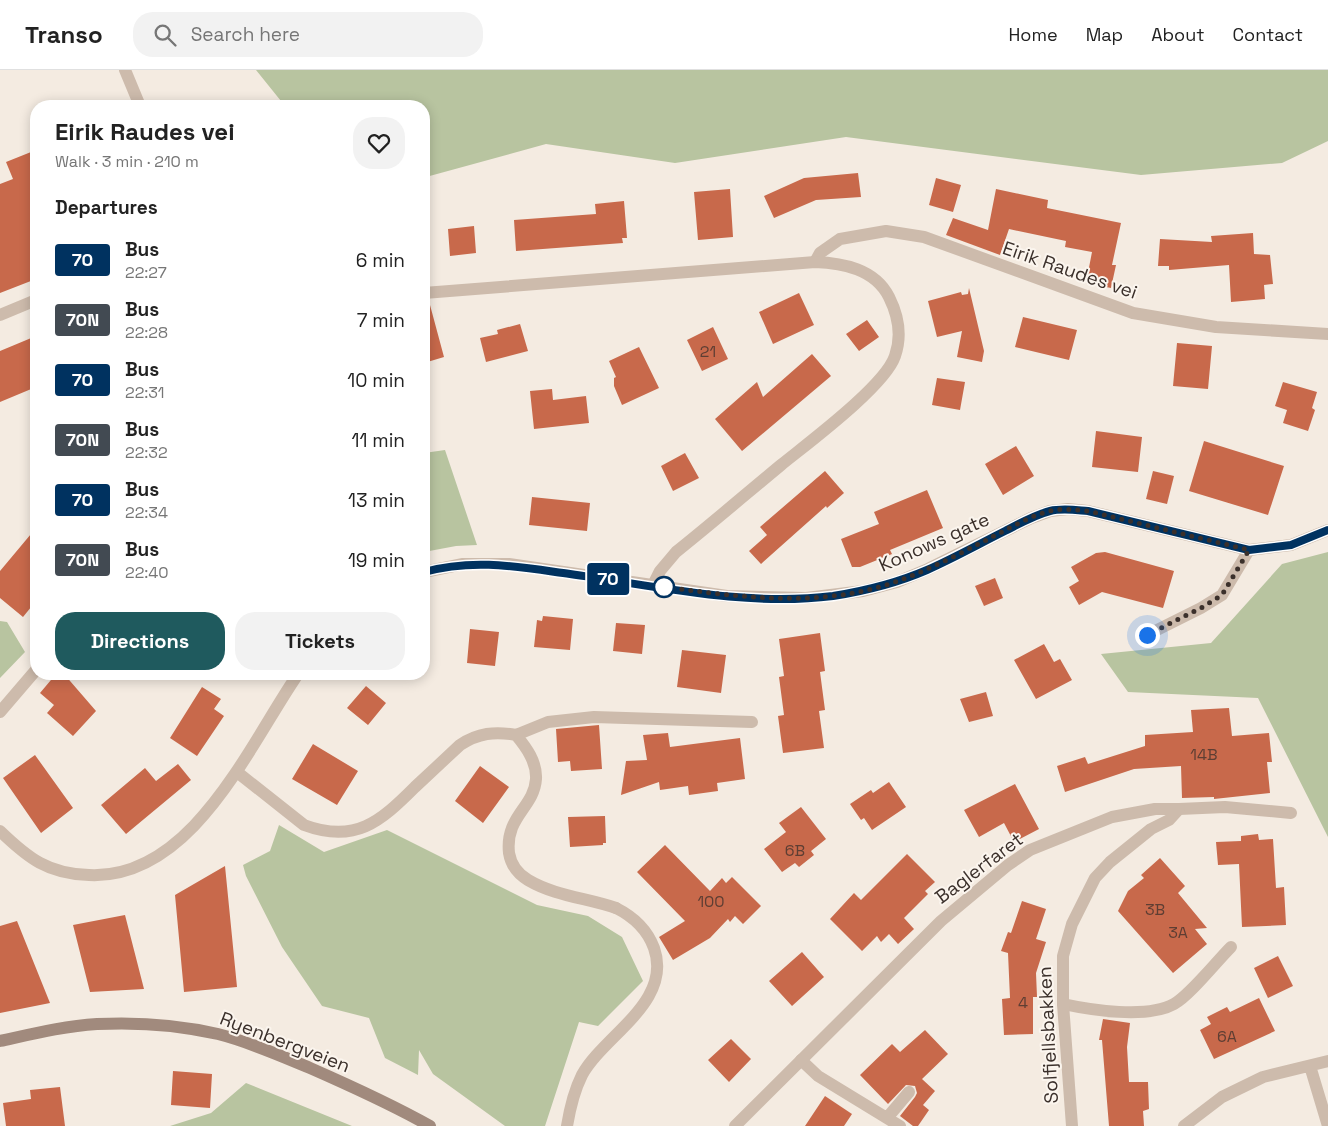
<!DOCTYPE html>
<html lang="en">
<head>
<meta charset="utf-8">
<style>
	:root { --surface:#fff; --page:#f2f2f2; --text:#222; --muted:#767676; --line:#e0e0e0; --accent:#1f5a5e }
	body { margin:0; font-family:"Space Grotesk",sans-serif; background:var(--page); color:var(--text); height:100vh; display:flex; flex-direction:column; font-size:19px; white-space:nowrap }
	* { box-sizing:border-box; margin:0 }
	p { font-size:16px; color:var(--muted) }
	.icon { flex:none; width:28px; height:28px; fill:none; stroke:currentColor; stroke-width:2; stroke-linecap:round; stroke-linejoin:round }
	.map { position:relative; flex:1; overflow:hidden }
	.drawer { position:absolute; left:30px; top:30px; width:400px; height:580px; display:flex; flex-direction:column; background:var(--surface); border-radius:20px; box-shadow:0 2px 12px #0003 }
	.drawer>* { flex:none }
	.badge { padding:0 10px; border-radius:4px; font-size:18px; line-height:32px }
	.you { position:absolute; width:25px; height:25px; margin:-12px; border:4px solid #fff; border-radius:50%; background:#1a73e8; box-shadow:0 0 0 8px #1a73e833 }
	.map>.badge { position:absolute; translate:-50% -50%; box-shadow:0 0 0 2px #fff }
	h2 { padding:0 25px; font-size:19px; line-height:45px }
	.round { display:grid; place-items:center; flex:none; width:52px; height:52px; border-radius:20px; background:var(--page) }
	.headline { display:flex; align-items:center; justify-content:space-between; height:85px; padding:0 25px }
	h1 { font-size:24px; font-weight:600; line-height:38px }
	.action { display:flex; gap:10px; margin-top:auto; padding:10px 25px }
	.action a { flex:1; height:58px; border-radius:20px; background:var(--accent); color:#fff; font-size:20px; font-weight:600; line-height:58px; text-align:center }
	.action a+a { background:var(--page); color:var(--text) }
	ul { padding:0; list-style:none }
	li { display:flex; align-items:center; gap:15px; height:60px; padding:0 25px }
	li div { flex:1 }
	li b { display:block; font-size:19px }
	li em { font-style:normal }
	li .badge { min-width:55px; font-weight:700; text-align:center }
	header { display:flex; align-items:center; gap:30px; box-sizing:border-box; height:70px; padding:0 25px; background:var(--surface); border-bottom:1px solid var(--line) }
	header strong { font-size:24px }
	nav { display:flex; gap:28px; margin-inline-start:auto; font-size:18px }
	.search { width:350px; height:45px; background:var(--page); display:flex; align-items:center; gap:12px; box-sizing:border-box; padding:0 18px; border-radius:20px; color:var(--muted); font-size:19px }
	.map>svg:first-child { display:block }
</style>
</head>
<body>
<header>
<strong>Transo</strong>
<div class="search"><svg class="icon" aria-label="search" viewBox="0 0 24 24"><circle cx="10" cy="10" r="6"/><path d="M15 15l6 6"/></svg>Search here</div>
<nav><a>Home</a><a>Map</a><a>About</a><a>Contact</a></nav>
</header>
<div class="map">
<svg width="1328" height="1056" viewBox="0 0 1328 1056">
	<rect width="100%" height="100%" fill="#f4ebe1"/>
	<path fill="#b8c4a0" d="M256 0H1328V71L1282 93 1141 105 846 67 675 93 546 74 426 107H424V36H285Z
		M445 380 477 475 456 476 424 482V383Z
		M1328 482V767L1258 628 1128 622 1101 584 1211 573 1282 494Z
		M0 551 7 552 25 582 0 608Z
		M279 755 324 782 387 760 537 835 588 846 622 867 643 911 598 956 579 952 545 1056H505L433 1004 419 980 418 1005 385 988 369 948 322 936 282 877 246 806 243 795 270 781Z
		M246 1013 352 1056H170L211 1043Z"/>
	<path fill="#c8694b" d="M36 80V209L0 223V114L13 109 6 92Z
		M858 103 861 127 816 130 774 148 764 126 804 108Z
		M936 108 961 115 953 142 929 135Z
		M730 119 733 167 698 170 694 122Z
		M996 119 1048 130 1047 138 1121 153 1112 195H1116L1111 218 1086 213 1092 182 1065 177 1066 171 1009 159 1000 185 946 165 953 148 988 160Z
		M624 131 627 168H622L623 173 516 181 514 150 596 144 595 134Z
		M474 156 476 183 450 186 448 159Z
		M1253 163 1254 184 1270 185 1273 214 1264 215 1265 229 1231 232 1229 195 1169 200V196H1158L1160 169 1212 172 1211 166Z
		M969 218 984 281 982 292 957 287 962 261 937 267 928 231 961 222 962 225 968 224Z
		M799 223 814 255 773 274 759 242Z
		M430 235 444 287 424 293V236Z
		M1023 247 1077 260 1069 290 1015 277Z
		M867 250 879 267 859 281 846 264Z
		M520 254 528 281 486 292 480 268 498 264 497 260Z
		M713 257 728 289 702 301 687 270Z
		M36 266V317L0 332V281Z
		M1177 273 1212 276 1208 319 1173 316Z
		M639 277 659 318 622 335 614 316V308L616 307 609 291Z
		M812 284 831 306 742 381 715 349 757 312 763 327Z
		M937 308 965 312 960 340 932 335Z
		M1283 312 1317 322 1312 338 1315 340 1308 361 1283 353 1287 340 1275 336Z
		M552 319 553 330 586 326 589 353 534 359 530 321Z
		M1096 361 1142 367 1138 402 1092 397Z
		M1204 371 1284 396 1268 445 1189 421Z
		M1016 376 1034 406 1003 425 985 394Z
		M685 383 699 408 673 421 661 396Z
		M825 401 844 423 827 438 826 436 761 494 749 481 767 465 760 457Z
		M1153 401 1174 406 1167 434 1146 429Z
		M927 420 943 458 890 480 892 484 860 497H852L841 469 879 454 874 442Z
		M532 427 590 433 587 461 529 455Z
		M36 458V531L23 547 0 528V501Z
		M1105 482 1174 501 1163 538 1102 522 1079 535 1069 517 1079 511 1071 497 1096 483Z
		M995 508 1003 528 984 536 975 516Z
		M543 546 573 549 570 580 534 577 537 550 542 551Z
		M616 553 645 555 642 584 613 581Z
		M470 559 499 562 495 596 467 593Z
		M820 563 825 601 820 602 825 640 819 641 824 678 783 683 778 646 784 645 779 607 784 606 779 569Z
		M1044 574 1054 592 1060 589 1072 610 1036 629 1014 590Z
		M682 580 726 585 721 623 677 617Z
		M56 604H64L96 641 73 666 47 643 54 635 40 623Z
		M366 616 386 633 368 655 347 638Z
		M202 617 221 629 214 639 224 646 197 686 170 668Z
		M986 622 993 646 969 652 960 629Z
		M1229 638 1232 666 1269 663 1272 692H1267L1270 723 1214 729V727L1182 728 1181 696 1134 699 1065 722 1057 696 1085 687 1088 694 1145 676V665L1193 662 1191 640Z
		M599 655 602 699 571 701 570 691 558 692 556 659Z
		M668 663 670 677 740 668 745 709 717 713 718 721 689 725 688 716 660 720 659 712 621 725 626 691 647 690 643 665Z
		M313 674 358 701 337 735 292 709Z
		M35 685 73 738 41 763 3 708Z
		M178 694 191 710 126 764 101 735 145 698 156 711Z
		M480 696 509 717 483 753 455 731Z
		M889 712 906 737 872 760 864 748 861 750 850 734 871 720 873 723Z
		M1015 714 1039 759 1014 772 1004 753 979 767 964 740Z
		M801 737 826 769 811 781 814 785 799 797 795 793 782 802 764 779 786 762 779 753Z
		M605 746 606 773H603V775L570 777 568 747Z
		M1258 764 1259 770 1273 769 1276 818 1284 817 1286 855 1242 857 1239 794 1218 795 1216 772 1241 771V766Z
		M665 775 710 821 722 808 726 813 732 807 761 836 743 854 735 846 730 852 728 849 710 868 673 890 659 867 685 851 637 802Z
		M907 784 935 812 925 821 928 824 904 848 914 859 898 874 889 864 881 872 877 866 862 881 830 849 854 823 861 830Z
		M1160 788 1185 816 1178 823 1207 858 1195 859 1207 874 1173 903 1118 841 1128 821 1144 808 1141 805Z
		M225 796 237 917 184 922 175 825Z
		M1022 831 1046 839 1036 869 1046 872 1036 903 1037 927H1033V964L1004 965 1002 929 1010 928 1008 883 1001 881 1008 862 1011 863Z
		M125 845 144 919 90 922 73 855Z
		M17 851 50 933 0 943V856Z
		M802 882 824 907 792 936 769 911Z
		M1278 886 1293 916 1268 928 1254 898Z
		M1259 928 1275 961 1214 989 1200 960 1211 954 1207 947 1227 937 1230 942Z
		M1103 949 1130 953 1127 977 1129 1012H1148L1149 1039 1143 1041 1144 1056H1109L1102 970H1099Z
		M925 960 948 984 922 1009 935 1021 923 1035 929 1040 918 1056H913L900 1046 915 1027 917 1023 915 1016 906 1015 888 1034 860 1005 892 974 900 982Z
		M731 969 751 989 729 1012 708 990Z
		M173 1001 212 1004 210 1038 171 1035Z
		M60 1017 65 1056H6L3 1033 31 1029 30 1020Z
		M825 1026 852 1044 844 1056H805Z"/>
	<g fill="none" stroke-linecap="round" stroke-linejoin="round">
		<path stroke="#cdbbac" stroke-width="12" d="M815 192 820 183 840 169 886 161 924 167 1133 243 1216 257 1328 264
			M0 245 36 230
			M1147 565 1201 538 1222 525 1249 480
			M516 665 548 652 594 647 752 652
			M237 702 304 755C355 774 380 752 415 717 430 703 445 689 460 675 478 663 495 661 516 665 526 677 537 692 536 709 534 738 505 746 509 783 511 795 518 804 528 810 555 826 587 828 616 838
			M1179 739 1225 737 1291 743
			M1063 934C1091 940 1147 949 1174 934 1190 925 1216 892 1231 877
			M801 990 818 1006 900 1056
			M887 1048 909 1022"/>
		<path stroke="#cdbbac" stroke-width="12" d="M125 0 140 36
			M424 223 815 192C843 193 875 199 889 227 898 245 902 266 895 286 885 316 808 373 781 395 746 424 711 454 676 482L660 501 653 515
			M0 642 36 600
			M1310 996 1328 1056
			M567 1056C570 1038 574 1021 582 1005 604 965 673 932 654 878 647 859 634 847 616 838
			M735 1056 941 851 1008 795 1030 780 1112 747 1155 739H1179
			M1072 1056 1063 934V886L1072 854 1095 808 1110 792 1151 759 1169 750 1179 739
			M1184 1056 1222 1027 1263 1007 1328 991"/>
		<path stroke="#cdbbac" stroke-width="12" d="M424 502 463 494H509L727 526 806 528 863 521 897 512 928 499 1031 448 1050 441 1068 439 1088 441 1249 480 1291 475 1328 460
			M0 761C28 788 48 804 89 805 192 810 249 675 298 604"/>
		<path stroke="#a18a7d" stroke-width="12" d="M0 971C32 964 64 956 97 954 137 952 179 955 218 964 250 972 281 986 310 998 351 1016 391 1034 430 1056"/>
	</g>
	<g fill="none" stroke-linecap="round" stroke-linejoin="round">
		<defs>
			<path id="line" d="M424 502C474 488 519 497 570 504 656 516 745 537 833 526 865 521 897 513 927 500 954 488 979 474 1005 461 1019 454 1034 445 1050 441 1062 438 1075 440 1088 441L1249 480 1291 475 1328 460"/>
		</defs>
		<use href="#line" stroke="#fff" stroke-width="11"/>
		<use href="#line" stroke="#003260" stroke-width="8"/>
		<path stroke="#3b302b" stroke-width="5" stroke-dasharray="0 9" d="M664 517C742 527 821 539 898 511 931 499 963 482 994 466 1012 457 1030 446 1050 441 1062 438 1075 440 1088 441L1249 480 1222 525 1201 538 1147 565"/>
	</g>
	<circle fill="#fff" stroke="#003260" stroke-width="2.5" cx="664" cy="517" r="10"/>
	<g text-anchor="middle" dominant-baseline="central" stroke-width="4" stroke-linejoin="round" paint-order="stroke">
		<g font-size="16" fill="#5e3e33">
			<text x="708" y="281">21</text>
			<text x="1204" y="684">14B</text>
			<text x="795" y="780">6B</text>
			<text x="711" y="831">100</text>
			<text x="1155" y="839">3B</text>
			<text x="1178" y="862">3A</text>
			<text x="1023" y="932">4</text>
			<text x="1227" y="966">6A</text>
		</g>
		<g font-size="19" fill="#3b302b" stroke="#fbf5ee">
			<text transform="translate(1070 200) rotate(19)">Eirik Raudes vei</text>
			<text transform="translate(934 472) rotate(-24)">Konows gate</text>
			<text transform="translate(979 798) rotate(-37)">Baglerfaret</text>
			<text transform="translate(1048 965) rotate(-93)">Solfjellsbakken</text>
			<text transform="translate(285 972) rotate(21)">Ryenbergveien</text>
		</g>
	</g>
</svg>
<div class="you" style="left:1147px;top:565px"></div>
<b class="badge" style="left:608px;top:509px;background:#003260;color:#fff">70</b>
<section class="drawer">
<div class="headline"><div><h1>Eirik Raudes vei</h1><p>Walk · 3 min · 210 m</p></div><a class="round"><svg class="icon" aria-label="heart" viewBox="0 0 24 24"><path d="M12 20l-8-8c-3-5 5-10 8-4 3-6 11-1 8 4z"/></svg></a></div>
<h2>Departures</h2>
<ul>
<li><span class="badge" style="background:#003260;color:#fff">70</span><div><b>Bus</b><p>22:27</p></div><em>6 min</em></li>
<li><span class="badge" style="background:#424a52;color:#fff">70N</span><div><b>Bus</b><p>22:28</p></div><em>7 min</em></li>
<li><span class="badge" style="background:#003260;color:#fff">70</span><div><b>Bus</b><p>22:31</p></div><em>10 min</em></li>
<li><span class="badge" style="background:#424a52;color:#fff">70N</span><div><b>Bus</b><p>22:32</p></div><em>11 min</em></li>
<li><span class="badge" style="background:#003260;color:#fff">70</span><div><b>Bus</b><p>22:34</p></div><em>13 min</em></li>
<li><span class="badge" style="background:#424a52;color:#fff">70N</span><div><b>Bus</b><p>22:40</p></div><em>19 min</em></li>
</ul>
<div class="action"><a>Directions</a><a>Tickets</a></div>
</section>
</div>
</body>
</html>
